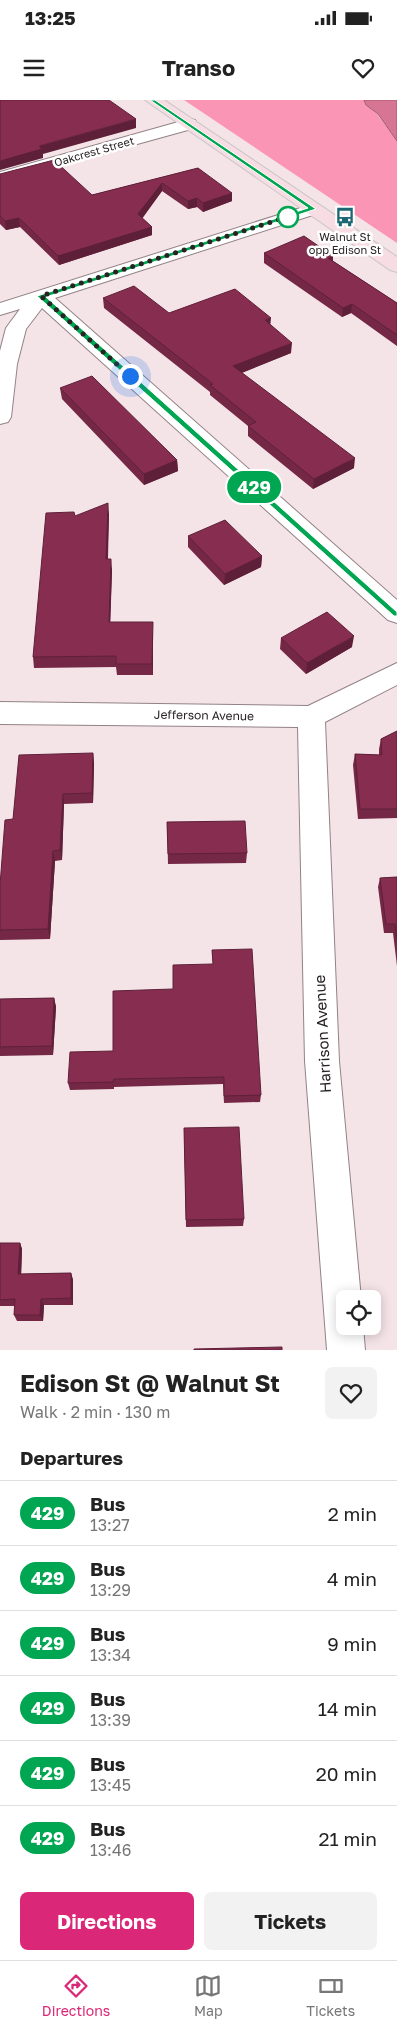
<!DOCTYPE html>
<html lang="en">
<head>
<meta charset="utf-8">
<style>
	:root { --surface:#fff; --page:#f2f2f2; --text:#222; --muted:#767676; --line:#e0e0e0; --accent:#db2777 }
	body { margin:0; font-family:"Golos Text",sans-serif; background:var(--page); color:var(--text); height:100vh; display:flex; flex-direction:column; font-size:19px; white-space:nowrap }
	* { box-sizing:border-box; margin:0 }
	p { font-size:16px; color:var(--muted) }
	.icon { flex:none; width:28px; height:28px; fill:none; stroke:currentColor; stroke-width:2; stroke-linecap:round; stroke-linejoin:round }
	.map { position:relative; height:1250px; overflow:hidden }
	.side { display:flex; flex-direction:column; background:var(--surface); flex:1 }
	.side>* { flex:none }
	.badge { padding:0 10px; border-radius:16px; font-size:18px; line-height:32px }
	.controls { position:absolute; left:336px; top:1190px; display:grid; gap:10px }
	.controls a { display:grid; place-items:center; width:45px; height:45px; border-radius:8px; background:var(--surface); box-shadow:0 2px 12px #0003; font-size:25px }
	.you { position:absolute; width:25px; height:25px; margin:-12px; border:4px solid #fff; border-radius:50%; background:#1a73e8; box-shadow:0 0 0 8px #1a73e833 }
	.map>.badge { position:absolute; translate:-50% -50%; box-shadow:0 0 0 2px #fff }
	h2 { padding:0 20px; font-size:19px; line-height:45px }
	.round { display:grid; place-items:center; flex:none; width:52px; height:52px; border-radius:8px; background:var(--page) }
	.head { display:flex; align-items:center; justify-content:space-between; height:85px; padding:0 20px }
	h1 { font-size:24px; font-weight:700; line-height:38px }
	.primary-button { display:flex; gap:10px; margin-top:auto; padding:10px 20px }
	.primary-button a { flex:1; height:58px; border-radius:8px; background:var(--accent); color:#fff; font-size:20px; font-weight:700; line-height:58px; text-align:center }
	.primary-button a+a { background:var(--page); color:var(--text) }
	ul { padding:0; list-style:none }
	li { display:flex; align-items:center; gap:15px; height:65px; padding:0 20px; border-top:1px solid var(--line) }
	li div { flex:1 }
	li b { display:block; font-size:19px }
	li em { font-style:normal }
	li .badge { min-width:55px; font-weight:700; text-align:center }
	.status { display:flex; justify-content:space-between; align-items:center; height:35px; padding:0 25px; background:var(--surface); direction:ltr }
	.status svg { height:14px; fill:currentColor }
	header { display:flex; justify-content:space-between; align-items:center; height:65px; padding:0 20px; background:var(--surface); font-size:22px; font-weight:700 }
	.tabs { display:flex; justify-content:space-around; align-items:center; height:70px; border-top:1px solid var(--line); background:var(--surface); font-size:14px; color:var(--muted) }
	.tabs a { display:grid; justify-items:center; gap:2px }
	.tabs .on { color:var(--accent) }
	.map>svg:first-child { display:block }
</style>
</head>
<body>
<div class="status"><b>13:25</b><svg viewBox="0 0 49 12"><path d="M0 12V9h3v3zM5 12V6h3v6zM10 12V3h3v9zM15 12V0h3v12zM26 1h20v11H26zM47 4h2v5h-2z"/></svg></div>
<header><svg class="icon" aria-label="menu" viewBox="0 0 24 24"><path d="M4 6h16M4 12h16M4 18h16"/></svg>Transo<svg class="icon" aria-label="heart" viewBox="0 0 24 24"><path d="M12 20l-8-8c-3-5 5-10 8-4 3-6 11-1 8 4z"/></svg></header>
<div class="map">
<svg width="397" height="1250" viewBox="0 0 397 1250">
	<rect width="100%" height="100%" fill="#f4e3e7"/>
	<path fill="#fb95b5" d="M184 0H364L366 5 377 14 397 41V143Z"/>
	<path fill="#d77595" stroke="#a25c73" d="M364 0H397V41L378 14 366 5Z"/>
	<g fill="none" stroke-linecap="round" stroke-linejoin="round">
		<defs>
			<path id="minor" d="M189 19 195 20 197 24 195 28 0 82V72Z
				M313 104 319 105 322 109 319 113 55 198 397 500V523L388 520 42 208 26 229 17 264 11 317 8 322 0 324V251L6 228 20 209 0 215V203Z
				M397 563V585L325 622 339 961 361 1199H345V1226H363L365 1250H327L305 961 298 627 0 624V602L308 606Z"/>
			<path id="major" d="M145 0H164L397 157V172L390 170Z"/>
		</defs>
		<use href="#minor" stroke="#928286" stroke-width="2"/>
		<use href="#major" stroke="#c7c6c6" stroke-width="2"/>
		<use href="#minor" fill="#fff" fill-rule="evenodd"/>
		<use href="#major" fill="#f8dce3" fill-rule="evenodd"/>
	</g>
	<path fill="#742845" d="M198 68 232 101 203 112 197 107 188 109 162 91 142 118 152 127V135L59 165 20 127 6 130 0 124V74L92 95Z
		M264 153 333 161 397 203V246L351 213 342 217 264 163Z
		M103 198 169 213 270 224 291 253 242 273 354 368 313 389 248 336V326L210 295V292L104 208Z
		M60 288 177 360 178 371 144 385 62 299Z
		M109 414 108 459 112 470 110 522 153 533V575H117L116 567 34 568 33 557 75 416Z
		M188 436 262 456 261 467 224 485 188 447Z
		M281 538 352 547 306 574 280 549Z
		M397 631V718L358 719 353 665 355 654 379 655V649L381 639Z
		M93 653 94 664 93 703 64 704 62 760 55 761 50 839 0 840V785L13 719Z
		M167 722 247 753 246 763 168 764Z
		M397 777V866L393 833H384L378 787 380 778Z
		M212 850 261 995 260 1002 224 1003 223 984 114 987V989L70 990 68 983 113 951 173 889 213 864Z
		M54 898 56 907 53 955 0 956V899Z
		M184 1028 244 1119 243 1126 186 1127Z
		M0 1143H20L22 1149 21 1174 71 1173 73 1180V1205H44L43 1221H17L14 1215 15 1206H0Z"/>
	<path fill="#5e2038" d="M136 19V28L43 54V58L0 70V61L39 46Z
		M162 83V91L139 123 138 114Z
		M232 93V101L203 112V103Z
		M197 98V107L188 109V101Z
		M19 118 20 127 6 130 5 121Z
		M152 127V135L59 165 58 156Z
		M333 156V166L328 158Z
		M352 204 351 213 342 217 343 208Z
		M271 218 270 228 265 220Z
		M292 243 291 253 233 276V266Z
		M355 358 354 368 313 389 314 379Z
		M177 360 178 371 144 385V374Z
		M108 403 109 414 107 470 106 459Z
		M262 456 261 467 224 485 225 474Z
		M111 459 112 470 110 533 109 522Z
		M153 522V575L152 564Z
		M354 536 352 547 306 574 307 563Z
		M93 653 94 664 93 703 92 693Z
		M63 694 64 704 62 760 60 750Z
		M53 751 55 761 50 839 48 829Z
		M54 898 56 907 53 955 52 946Z
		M20 1143 22 1149 21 1180 18 1174Z
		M71 1173 73 1180V1205L71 1198Z
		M41 1199 44 1205 43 1221 40 1215Z"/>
	<path fill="#872e50" stroke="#5e2038" d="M0 0H109L136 19 39 46 42 49 0 61Z
		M54 60 92 95 198 68 232 93 203 103 197 98 188 101 162 83 138 114 152 127 58 156 19 118 5 121 0 116V74Z
		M304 136 333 156 328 158 397 203V235L352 204 343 208 264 153Z
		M134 186 169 213 235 189 271 218 265 220 292 243 233 266 355 358 314 379 248 326 256 322 210 285 213 284 103 198Z
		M92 276 177 360 144 374 60 288Z
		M108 403 106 459H111L109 522H153L152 564H116V556L33 557 46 413 74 412 75 416Z
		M225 420 262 456 225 474 188 436Z
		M327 512 354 536 307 563 281 538Z
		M397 631V709H360L355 654 382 655 381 639Z
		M93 653 92 693 63 694 60 750 53 751 48 829 0 830V785L5 720 13 719 19 655Z
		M245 721 247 753 168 754 167 722Z
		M397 777V839L395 824H386L380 778Z
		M252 849 261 995 224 996V977L114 979 113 982 68 983 70 952 113 951V891L173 889V865L213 864 212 850Z
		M54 898 52 946 0 947V899Z
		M239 1027 244 1119 186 1120 184 1028Z
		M0 1143H20L18 1174 71 1173V1198L41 1199 40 1215H14L15 1199 0 1200Z
		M282 1247V1250H194V1249Z"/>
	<path fill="#00a651" stroke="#fff" d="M150 0H155L316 109 46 197 397 512V516H394L37 196 308 108Z"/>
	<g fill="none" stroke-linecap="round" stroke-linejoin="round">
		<path stroke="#282223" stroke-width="5" stroke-dasharray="0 9" d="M130 276 41 196 290 116 288 117"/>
	</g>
	<defs>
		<symbol id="bus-bare" viewBox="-9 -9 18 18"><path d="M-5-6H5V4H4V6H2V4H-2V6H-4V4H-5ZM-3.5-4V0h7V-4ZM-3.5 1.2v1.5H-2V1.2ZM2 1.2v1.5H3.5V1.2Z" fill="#1d6773" stroke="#fff" stroke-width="2.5" paint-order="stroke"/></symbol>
	</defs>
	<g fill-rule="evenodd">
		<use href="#bus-bare" x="331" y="103" width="28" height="28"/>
	</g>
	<circle fill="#fff" stroke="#00a651" stroke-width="2.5" cx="288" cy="117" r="10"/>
	<g text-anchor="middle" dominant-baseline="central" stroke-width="5" stroke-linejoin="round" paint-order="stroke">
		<g font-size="11" fill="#282223" stroke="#fff">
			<text transform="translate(94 51) rotate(-16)">Oakcrest Street</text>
		</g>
		<g font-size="11" fill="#282223" stroke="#fff">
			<text x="345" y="136">Walnut St<tspan x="345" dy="13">opp Edison St</tspan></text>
		</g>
		<g font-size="12" fill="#282223" stroke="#fff">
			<text transform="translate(204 615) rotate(1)">Jefferson Avenue</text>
		</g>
		<g font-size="15" fill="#282223" stroke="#fff">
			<text transform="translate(322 934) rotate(-93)">Harrison Avenue</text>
		</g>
	</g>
</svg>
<div class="controls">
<a><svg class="icon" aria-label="locate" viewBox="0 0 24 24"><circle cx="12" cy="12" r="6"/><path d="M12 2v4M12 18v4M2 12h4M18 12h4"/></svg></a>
</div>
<div class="you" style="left:130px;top:276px"></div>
<b class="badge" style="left:254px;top:387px;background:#00a651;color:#fff">429</b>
</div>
<section class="side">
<div class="head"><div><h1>Edison St @ Walnut St</h1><p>Walk · 2 min · 130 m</p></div><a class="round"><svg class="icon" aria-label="heart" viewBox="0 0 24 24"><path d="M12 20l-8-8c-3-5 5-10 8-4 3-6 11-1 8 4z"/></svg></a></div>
<h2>Departures</h2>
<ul>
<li><span class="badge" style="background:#00a651;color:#fff">429</span><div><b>Bus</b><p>13:27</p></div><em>2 min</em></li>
<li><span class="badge" style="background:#00a651;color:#fff">429</span><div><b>Bus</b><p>13:29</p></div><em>4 min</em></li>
<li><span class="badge" style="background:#00a651;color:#fff">429</span><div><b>Bus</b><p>13:34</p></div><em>9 min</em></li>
<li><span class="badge" style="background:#00a651;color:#fff">429</span><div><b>Bus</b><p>13:39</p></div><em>14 min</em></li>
<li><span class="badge" style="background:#00a651;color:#fff">429</span><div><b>Bus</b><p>13:45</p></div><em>20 min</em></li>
<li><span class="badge" style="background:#00a651;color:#fff">429</span><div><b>Bus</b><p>13:46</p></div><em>21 min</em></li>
</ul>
<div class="primary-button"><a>Directions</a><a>Tickets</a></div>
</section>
<nav class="tabs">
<a class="on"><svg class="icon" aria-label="directions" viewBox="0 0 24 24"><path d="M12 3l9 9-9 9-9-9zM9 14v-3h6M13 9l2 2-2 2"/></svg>Directions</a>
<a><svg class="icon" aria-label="map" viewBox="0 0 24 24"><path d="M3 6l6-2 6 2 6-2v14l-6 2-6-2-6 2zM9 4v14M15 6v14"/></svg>Map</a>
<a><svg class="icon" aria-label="tickets" viewBox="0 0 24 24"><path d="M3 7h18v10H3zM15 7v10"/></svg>Tickets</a>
</nav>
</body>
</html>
